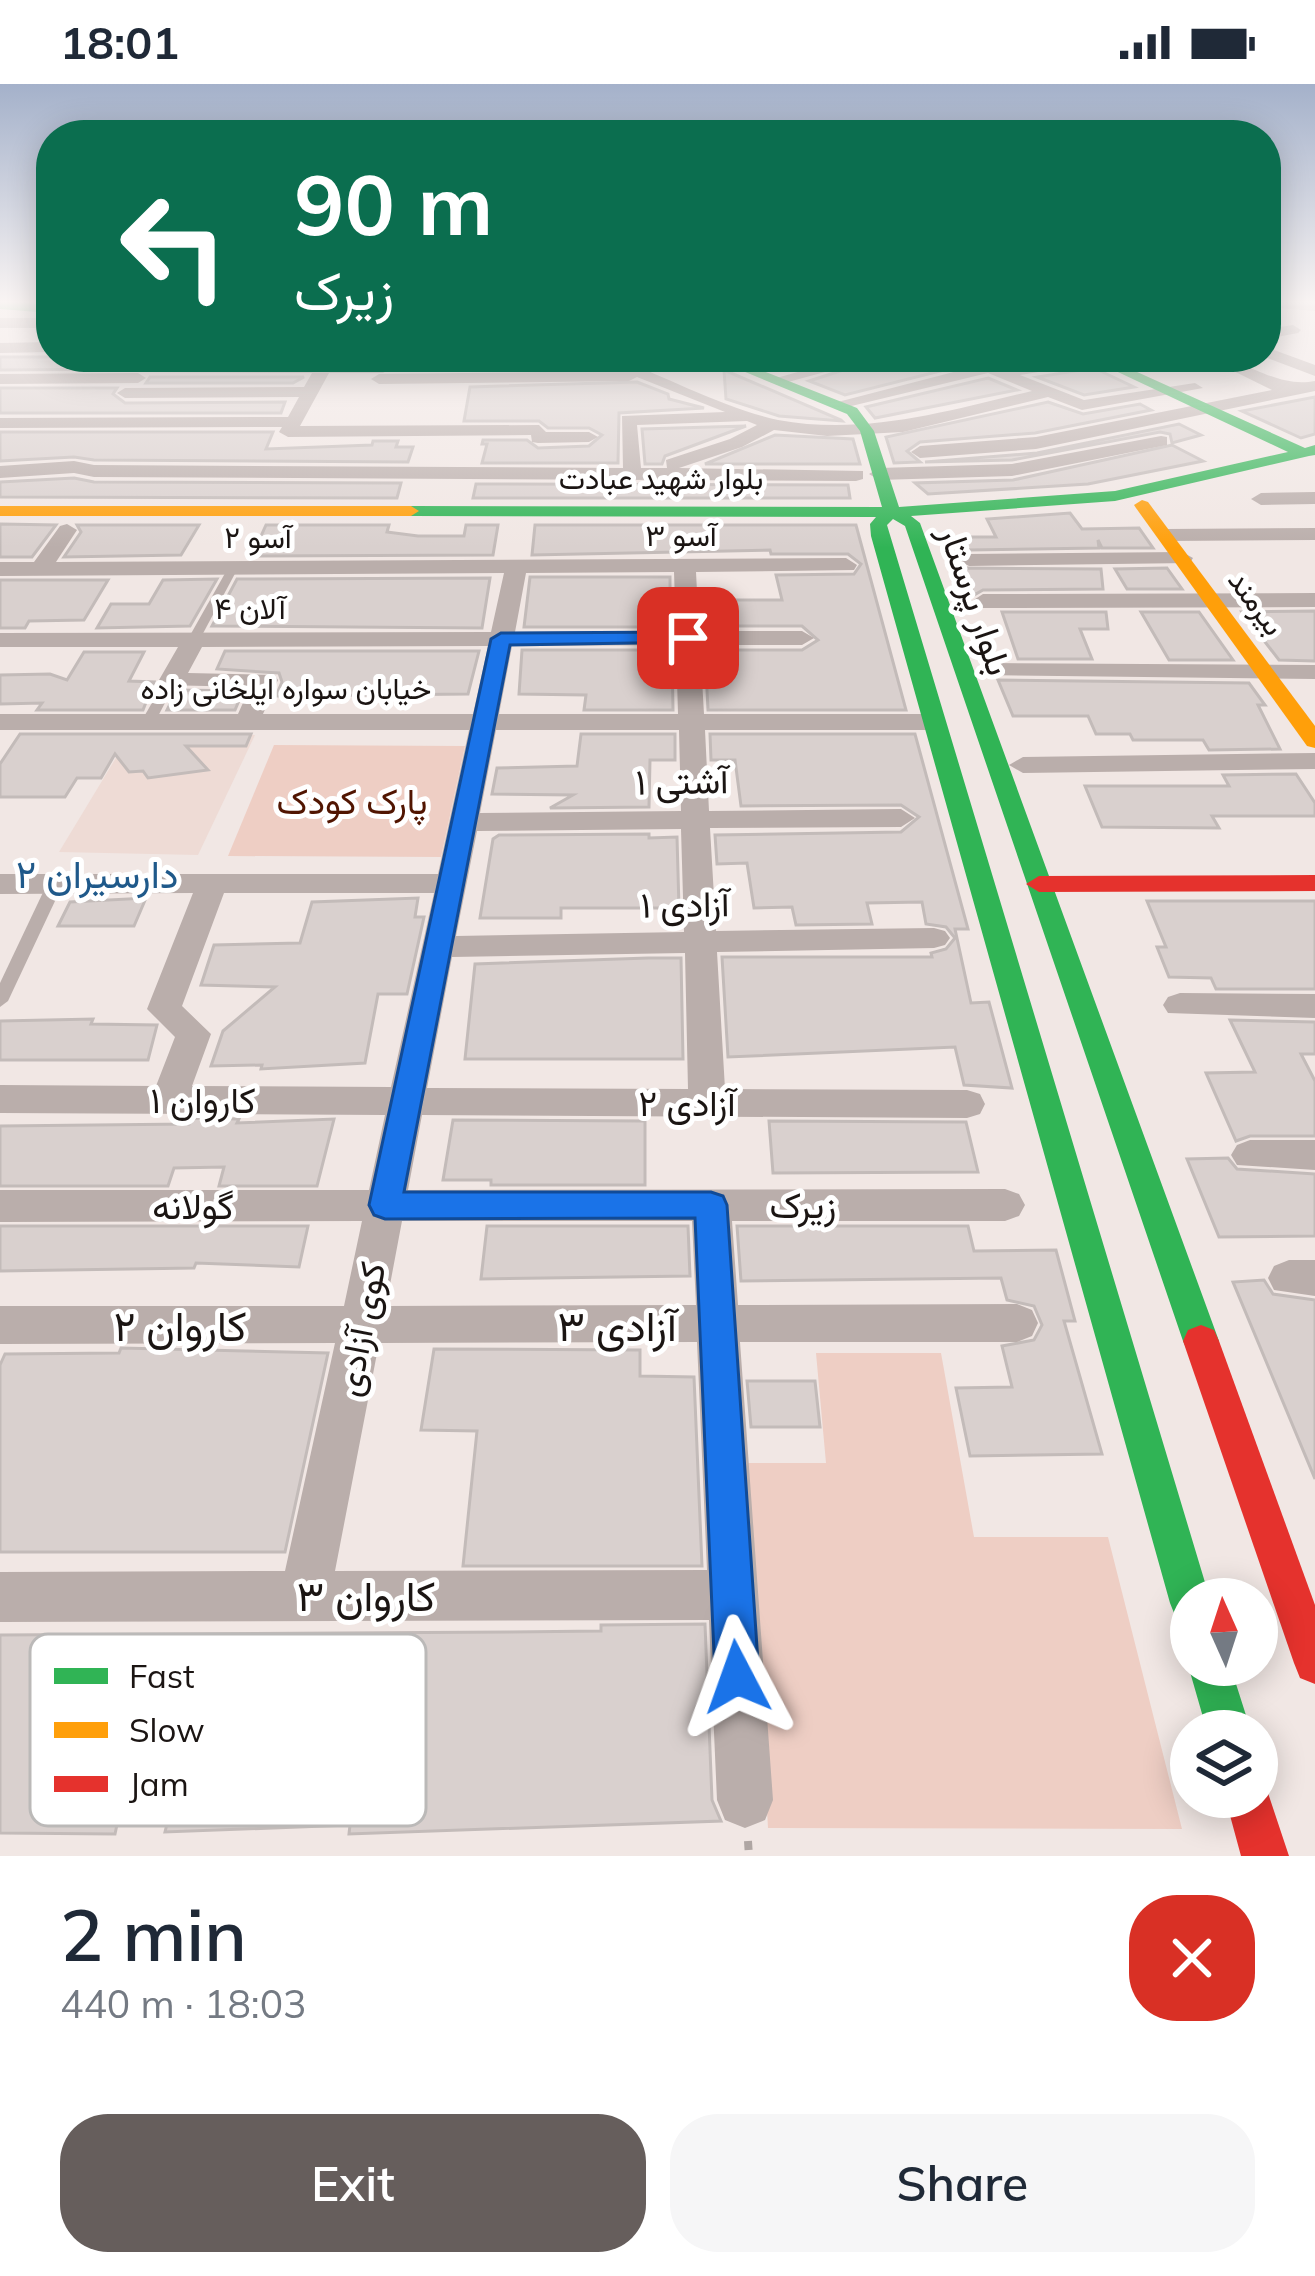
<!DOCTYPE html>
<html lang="en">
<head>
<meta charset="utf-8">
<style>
	body { margin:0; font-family:Mulish,Vazirmatn,sans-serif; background:#f6f6f7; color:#1f2937; height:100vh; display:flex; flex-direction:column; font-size:45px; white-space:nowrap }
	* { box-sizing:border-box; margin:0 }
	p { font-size:39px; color:#747a83 }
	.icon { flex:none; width:66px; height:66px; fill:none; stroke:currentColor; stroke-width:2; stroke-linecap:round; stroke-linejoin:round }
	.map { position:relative; height:1772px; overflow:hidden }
	.drawer { display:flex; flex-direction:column; background:#fff; flex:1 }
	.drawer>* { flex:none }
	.banner { position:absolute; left:36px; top:36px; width:1245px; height:252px; border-radius:48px; box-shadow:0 6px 30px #0003; background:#0b6e4f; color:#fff; overflow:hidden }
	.needle { width:78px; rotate:357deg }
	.fabs { position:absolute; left:1170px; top:1494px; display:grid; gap:24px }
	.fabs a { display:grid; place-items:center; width:108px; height:108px; border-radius:50%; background:#fff; box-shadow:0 6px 30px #0003; font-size:60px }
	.pin { position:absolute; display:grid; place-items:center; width:102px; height:102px; color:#fff; margin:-51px; border-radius:24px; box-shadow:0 6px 18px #0006 }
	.me { position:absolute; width:132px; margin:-66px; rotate:356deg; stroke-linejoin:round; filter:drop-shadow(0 0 9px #0008) }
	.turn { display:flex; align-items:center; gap:42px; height:252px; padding:0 60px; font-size:54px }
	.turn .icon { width:156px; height:156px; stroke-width:2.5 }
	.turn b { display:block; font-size:84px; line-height:102px }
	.round { display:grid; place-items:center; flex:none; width:126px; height:126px; border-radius:48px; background:#f6f6f7 }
	.summary { display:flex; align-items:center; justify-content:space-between; height:204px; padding:0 60px }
	h1 { font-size:72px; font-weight:600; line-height:90px }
	.primary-button { display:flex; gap:24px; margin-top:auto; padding:24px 60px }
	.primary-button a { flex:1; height:138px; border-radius:48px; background:#665e5c; color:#fff; font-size:48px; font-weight:600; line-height:138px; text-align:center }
	.primary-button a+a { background:#f6f6f7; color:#1f2937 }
	.status { display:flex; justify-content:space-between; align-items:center; height:84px; padding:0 60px; background:#fff; direction:ltr }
	.status svg { height:33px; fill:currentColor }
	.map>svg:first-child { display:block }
	.built { fill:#eedbd5 }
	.green { fill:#eecec4 }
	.building { fill:#d9d0ce; stroke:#c3bbb9; stroke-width:3; fill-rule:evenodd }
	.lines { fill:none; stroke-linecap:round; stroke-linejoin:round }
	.path { stroke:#afa6a3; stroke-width:8; stroke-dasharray:9 9; stroke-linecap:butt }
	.lane { fill:#baaeab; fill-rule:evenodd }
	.street { fill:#baaeab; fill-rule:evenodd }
	.fast { fill:#30b455; fill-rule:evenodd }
	.slow { fill:#ff9f0a; fill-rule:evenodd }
	.jam { fill:#e5322d; fill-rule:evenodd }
	.route { fill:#1a73e8; stroke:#114b97; stroke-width:3 }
	.labels { text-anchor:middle; stroke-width:10; stroke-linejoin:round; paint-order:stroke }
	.far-street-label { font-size:30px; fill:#1b1513; stroke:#fff }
	.street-label { font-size:36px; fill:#1b1513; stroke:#fff }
	.park-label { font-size:36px; fill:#511501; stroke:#fff }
	.neighbourhood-label { font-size:39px; fill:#1f598a; stroke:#fff }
	.near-street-label { font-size:42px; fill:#1b1513; stroke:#fff }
	.key { fill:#fff; stroke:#bbb9b8; stroke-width:3 }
	.key-label { font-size:33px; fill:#1b1513 }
</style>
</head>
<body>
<div class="status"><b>18:01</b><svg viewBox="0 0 49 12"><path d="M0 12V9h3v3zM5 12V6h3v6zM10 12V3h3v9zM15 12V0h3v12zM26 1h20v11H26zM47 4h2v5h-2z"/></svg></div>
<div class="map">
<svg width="1315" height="1772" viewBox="0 0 1315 1772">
	<rect width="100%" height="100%" fill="#f1e7e4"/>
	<path class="built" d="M131 649 255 651 198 771 59 768Z"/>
	<g class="green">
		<path d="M274 661 465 662 441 773 228 772Z"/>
		<path d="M816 1269H941L974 1453H1108L1182 1745 768 1744 748 1379H826Z"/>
	</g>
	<g class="building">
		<path d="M0 273H180L146 274 134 285 0 286Z"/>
		<path d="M476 273H545V279H578V283L474 284Z"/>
		<path d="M884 273H949L960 282 845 311 809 297Z"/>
		<path d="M1094 284 1134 303 1084 311 1037 293Z"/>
		<path d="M724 286 841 336 842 337 779 332 726 315Z"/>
		<path d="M150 293H304L293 299H146Z"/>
		<path d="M988 294 1017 306 875 334 866 323Z"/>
		<path d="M637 298 668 310 669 315 704 324 619 329 618 379H482L487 360H482L483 356H527L538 364 589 362 602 351 589 344H548L539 337H464L470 303Z"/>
		<path d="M0 304H117L113 310 125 319 285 318 281 329H0Z"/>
		<path d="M1315 313V350L1301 354 1242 327Z"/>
		<path d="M1048 318 1083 330 1140 320 1151 326 1035 349 920 358 907 367 920 378 894 379 886 353Z"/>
		<path d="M1179 340 1201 351 1172 359 1170 350 1160 348 1012 376 925 378 1037 369Z"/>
		<path d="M746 342 665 372 662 380H645L642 345Z"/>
		<path d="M0 348H273L266 365 372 361 373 357H398L396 363H413L408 378 94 376 74 373 0 377Z"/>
		<path d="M775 351 853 355 860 380H705Z"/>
		<path d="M1172 361 1203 377 1088 400 928 410 915 399 1013 396Z"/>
		<path d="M74 394 94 398 401 399 397 414 0 413V398Z"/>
		<path d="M476 400 848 401 850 414H473Z"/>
		<path d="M1070 429 1082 445 1139 444 1153 464H1102L1098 456 1099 464 969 466 959 471 952 453H996L987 435Z"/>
		<path d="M0 440 56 441 32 473H0Z"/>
		<path d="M77 441H199L181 471 64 473 81 448Z"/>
		<path d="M266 441H389L387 448 418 452H464L466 441H498L493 471 252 472Z"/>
		<path d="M535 441H856L906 626H708L705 566H802L818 556 802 542H725L723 516H782L776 491 854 490 861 480 848 470H771L770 466 532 471Z"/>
		<path d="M964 484 1101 485 1103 505 983 506 974 511Z"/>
		<path d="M1167 484 1182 505H1127L1115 485Z"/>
		<path d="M530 493H670V505H656V543H524Z"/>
		<path d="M490 494 482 544 212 542 237 495Z"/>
		<path d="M217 495 190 542 97 544 111 520H149L163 496Z"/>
		<path d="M0 496H108L84 536 29 537 25 544H0Z"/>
		<path d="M1315 527V577L1279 576 1242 528Z"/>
		<path d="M1002 528H1106L1108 545H1080L1092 575H1018Z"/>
		<path d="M1141 528H1199L1233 576H1169Z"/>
		<path d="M522 566H672L673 626H584L586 611 519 610Z"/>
		<path d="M225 567H479L468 610 276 612 282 598 279 589 217 585Z"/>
		<path d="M84 568H144L129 597 154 598 143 626H37L42 619 0 620V591L50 590 67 596Z"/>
		<path d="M998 596 1249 599 1265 621H1258L1280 665 1209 666 1203 656H1133L1130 650H1096L1088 632H1013Z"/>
		<path d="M177 606 243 607 235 626H167Z"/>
		<path d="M20 650H251L246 662H186L208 686 148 694 143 687 129 688 115 670 101 694H77L65 713H0V680Z"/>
		<path d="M581 650H675V676H650L649 723 550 724 573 711 492 710 497 684 577 682Z"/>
		<path d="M710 650H915L968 845H955L971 919 989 918 1012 1004 964 1001 955 963 728 973 722 873H932L931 869 946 865 955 854 946 843 926 840 922 818 867 819 872 840 796 841 792 823 754 824 747 779 717 780 715 751 901 748 919 733 901 721 741 722 735 676H711Z"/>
		<path d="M1296 690 1315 719V732H1212L1219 744 1102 743 1085 702H1229L1223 691Z"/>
		<path d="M649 750V754L677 753 679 824H561V834H480L493 755 499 751Z"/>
		<path d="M146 814 134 842H58L70 818Z"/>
		<path d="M418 814 415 833H424L407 910H378L365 979 261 985 262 981 211 982 223 947 275 903 201 901 214 861 300 859 312 818Z"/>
		<path d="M1147 817H1315V905H1216L1211 894 1169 893 1157 863H1166Z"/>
		<path d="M648 874H681L683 975H465L475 880Z"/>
		<path d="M93 935 91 940 157 941 148 976H0V937Z"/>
		<path d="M1230 936 1315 938V970H1301L1315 997V1052H1250L1236 1057 1206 989 1255 988Z"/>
		<path d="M191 1034 239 1035 237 1039 334 1035 317 1102H219L224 1083 174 1084 168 1102H0V1042L189 1040Z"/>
		<path d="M453 1036 645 1037V1101H491V1096H443Z"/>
		<path d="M769 1037 966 1038 978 1088 773 1089Z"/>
		<path d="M1228 1074 1237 1085 1315 1090V1152L1219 1153 1187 1075Z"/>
		<path d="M0 1142H308L299 1183 196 1179 194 1184 0 1187Z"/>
		<path d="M487 1142H688L690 1192 481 1195Z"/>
		<path d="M737 1142H968L974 1167 1056 1166 1075 1237H1064L1102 1370 970 1372 956 1304 1012 1303 1002 1262 1034 1256 1042 1241 1034 1222 1007 1216 1001 1194 741 1197Z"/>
		<path d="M1264 1196 1273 1210 1315 1216V1395L1233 1198Z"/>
		<path d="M121 1264 328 1269 285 1468H0V1281L5 1270 119 1269Z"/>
		<path d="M434 1265 640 1266V1292L694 1293 702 1482H463L477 1347 421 1346Z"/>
		<path d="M747 1297H815L820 1343H751Z"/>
		<path d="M705 1540 712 1716 721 1737 349 1750 350 1741 165 1748 169 1732 118 1736 115 1750 0 1749V1551L510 1548 601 1547V1541ZM293 1648H361L355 1701 284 1703ZM139 1649H185L177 1691 128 1696Z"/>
	</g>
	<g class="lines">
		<path class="path" d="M748 1757 749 1772"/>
		<g class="lane">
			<path d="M233 481 238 484 200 555 190 558 188 555 228 484Z"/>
			<path d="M171 592 177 596 155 638 148 642 143 641 141 638 165 596Z"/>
			<path d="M55 795 63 800 8 917 0 923V899L47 800Z"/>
		</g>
		<g class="street">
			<path d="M1266 216 1315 219V227L1266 223Z"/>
			<rect x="0" y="234" width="51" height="10"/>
			<path d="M1293 241 1301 246 1298 249 1266 255V245Z"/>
			<path d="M51 258V268L0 269V259Z"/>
			<path d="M1266 263 1315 281V292L1265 273Z"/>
			<path d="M321 273H337L334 279H383L391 284 383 289H329L300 342 539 341 546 348H589L598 353 589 358 538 359 532 358 531 351 288 353 279 348 282 343 0 344V334L288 333 299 313 125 314 117 309 125 304 304 303 312 289 146 288 138 283 146 278 318 279Z"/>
			<path d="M593 273H615C665 293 727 325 778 336 865 352 948 327 1032 307L988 289 839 325 830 320 973 283 953 273H975L1002 284 1101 273 1094 279 1020 291 1084 316 1195 299 1203 304 1082 326 1048 313 903 348 827 352 774 346 742 363 679 384 863 387V395L856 397 94 393 74 389 0 394V382L74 377 94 381 623 384 622 332 725 328 637 293 629 297 379 300 371 295 379 290 622 287ZM747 337 757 341 730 355 666 376 667 384H641L637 341Z"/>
			<path d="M852 273H880L777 301 769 296Z"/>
			<path d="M1147 273H1196L1111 287 1103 282Z"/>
			<path d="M1205 273C1246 273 1274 305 1315 297V307L1036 365 920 374 911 368 920 362 1036 353 1272 306Z"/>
			<path d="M0 290 138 289 146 294 138 299 0 300Z"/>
			<path d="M1161 352 1167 353V361L1012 392 879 396 869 390 879 384 1012 380Z"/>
			<path d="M1315 408V420L1261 421 1251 415 1261 409Z"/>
			<path d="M67 440 77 446 56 478 846 474 857 481 854 486 696 488 699 547H802L814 554 802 561H700L704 630H932L945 638 932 646H705L709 727 901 725 915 734 901 743 710 744 716 847 934 844 945 847 950 854 945 861 934 864 717 868 725 1005 967 1006 980 1010 985 1020 980 1030 967 1034 422 1031 408 1106 1005 1105 1019 1110 1025 1121 1019 1132 1005 1137H732L738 1221 1017 1220 1032 1226 1038 1239 1032 1252 1017 1258H740L773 1716 765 1736 745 1744 725 1736 717 1716 709 1536 0 1538V1488L285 1487 335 1259 0 1260V1222H344L362 1137 0 1138V1106H369L385 1031 0 1029V1001L156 1002 175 953 147 925 193 809 0 810V790H438L469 646H0V630H238L250 603 162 601 159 596 178 563H0V549L491 548 504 489 0 492V478H34L60 442ZM674 488 676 547 515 548 526 489ZM676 561 678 630H499L512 562ZM488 562 473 630H263L278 596 275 591 188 589 202 563ZM496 646H679L681 727 480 729ZM681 745 684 848 456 852 477 747ZM224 809H434L391 1003 192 1002 211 950 182 922ZM685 869 688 1005 427 1004 452 873ZM402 1137H692L696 1221 386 1222ZM697 1258 707 1486 335 1487 379 1259Z"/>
			<path d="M1315 444V456L1166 457 1156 451 1166 445Z"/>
			<path d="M1182 468 1193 474 1190 479 969 482 958 476 969 470Z"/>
			<path d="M1315 509V523L983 524 972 517 983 510Z"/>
			<path d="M991 579 1315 581V595L982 591 979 586 982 581Z"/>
			<path d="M1315 669V685L1023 689 1009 681 1023 673Z"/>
			<path d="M1180 909 1315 910V934L1168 929 1163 921 1168 913Z"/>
			<path d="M1250 1056H1315V1086L1237 1081 1231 1071 1237 1061Z"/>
			<path d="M1289 1176H1315V1212L1274 1206 1268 1194 1274 1182Z"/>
		</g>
		<g class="fast">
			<path d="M0 217 51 221V229L0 225Z"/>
			<path d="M709 273H728L857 324 874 347 899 423 1115 407 1288 368 1086 273H1104L1305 364 1315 361V371L1309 372 1115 417 911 432 920 439 1219 1257 1214 1268 1201 1273 1188 1268 1183 1257 905 442 893 435 887 441 1210 1515H1191V1540L1176 1534 1170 1519 871 452 870 440 876 433 411 432 403 427 411 422 882 423 860 347 847 330Z"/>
			<path d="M1191 1573V1581H1230L1251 1647H1207L1188 1581Z"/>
		</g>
		<g class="slow">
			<path d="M1142 416 1148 418 1315 642V664L1307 662 1136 424 1134 421Z"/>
			<path d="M0 422H411L419 427 411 432H0Z"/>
		</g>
		<g class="jam">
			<path d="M1315 791V807L1039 808 1026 800 1039 792Z"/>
			<path d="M1201 1241 1214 1246 1219 1257 1315 1521V1600L1300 1594 1294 1579 1183 1257 1188 1246Z"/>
			<path d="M1257 1694 1264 1697 1289 1772H1241L1225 1713H1257Z"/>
		</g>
	</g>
	<linearGradient id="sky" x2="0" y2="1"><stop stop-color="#a4b1ca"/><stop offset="0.47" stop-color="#f9f4f3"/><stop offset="1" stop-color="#f9f4f3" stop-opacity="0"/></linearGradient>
	<rect width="1315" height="464" fill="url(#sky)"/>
	<path class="route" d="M688 548 695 550V558L510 561 404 1108H711L723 1112 727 1121 759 1593 752 1608 737 1614 721 1608 715 1593 695 1134 385 1135 374 1131 369 1121 491 555 501 549Z"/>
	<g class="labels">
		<g class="far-street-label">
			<text x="661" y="405">بلوار شهید عبادت</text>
			<text x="681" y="462">آسو ۳</text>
			<text x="258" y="464">آسو ۲</text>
			<text transform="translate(1256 519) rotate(54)" y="10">بیرمند</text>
			<text x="250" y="535">آلان ۴</text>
			<text x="286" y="615">خیابان سواره ایلخانی زاده</text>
		</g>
		<g class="street-label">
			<text transform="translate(976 516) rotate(71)" y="13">بلوار پرستار</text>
			<text transform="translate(682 697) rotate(-1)" y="13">آشتی ۱</text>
			<text transform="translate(685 820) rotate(-1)" y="13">آزادی ۱</text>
			<text x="203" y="1029">کاروان ۱</text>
			<text x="687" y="1032">آزادی ۲</text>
			<text x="803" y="1134">زیرک</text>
			<text x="193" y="1135">گولانه</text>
			<text transform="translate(360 1245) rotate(-79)" y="13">کوی آزادی</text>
		</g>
		<g class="park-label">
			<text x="352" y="730">پارک کودک</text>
		</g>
		<g class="neighbourhood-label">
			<text x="97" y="804">دارسیران ۲</text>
		</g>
		<g class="near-street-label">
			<text x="180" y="1257">کاروان ۲</text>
			<text x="617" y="1257">آزادی ۳</text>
			<text x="366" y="1527">کاروان ۳</text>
		</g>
	</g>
	<rect x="30" y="1550" width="396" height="192" rx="18" class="key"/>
	<rect x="54" y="1584" width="54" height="16" fill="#30b455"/>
	<rect x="54" y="1638" width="54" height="16" fill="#ff9f0a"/>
	<rect x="54" y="1692" width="54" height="16" fill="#e5322d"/>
	<g class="key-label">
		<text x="129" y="1604">Fast</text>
		<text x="129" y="1658">Slow</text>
		<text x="129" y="1712">Jam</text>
	</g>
</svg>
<div class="fabs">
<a><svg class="needle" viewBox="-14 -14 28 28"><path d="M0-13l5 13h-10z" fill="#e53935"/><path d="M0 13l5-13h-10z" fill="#747a83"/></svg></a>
<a><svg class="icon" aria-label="layers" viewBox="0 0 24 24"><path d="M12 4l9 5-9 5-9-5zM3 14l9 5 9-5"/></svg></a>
</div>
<div class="pin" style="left:688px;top:554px;background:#d93025"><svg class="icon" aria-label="arrive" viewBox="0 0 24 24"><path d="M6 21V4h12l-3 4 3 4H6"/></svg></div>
<svg class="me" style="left:737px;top:1593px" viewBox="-20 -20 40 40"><path d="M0-17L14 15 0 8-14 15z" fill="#1a73e8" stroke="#fff" stroke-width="4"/></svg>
<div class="banner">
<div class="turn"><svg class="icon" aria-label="left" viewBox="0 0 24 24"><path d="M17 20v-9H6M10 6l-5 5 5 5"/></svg><div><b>90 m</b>زیرک</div></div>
</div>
</div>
<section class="drawer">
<div class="summary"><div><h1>2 min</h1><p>440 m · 18:03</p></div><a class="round" style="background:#d93025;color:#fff"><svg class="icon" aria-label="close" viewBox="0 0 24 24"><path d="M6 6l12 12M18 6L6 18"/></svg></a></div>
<div class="primary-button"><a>Exit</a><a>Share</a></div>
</section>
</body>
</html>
